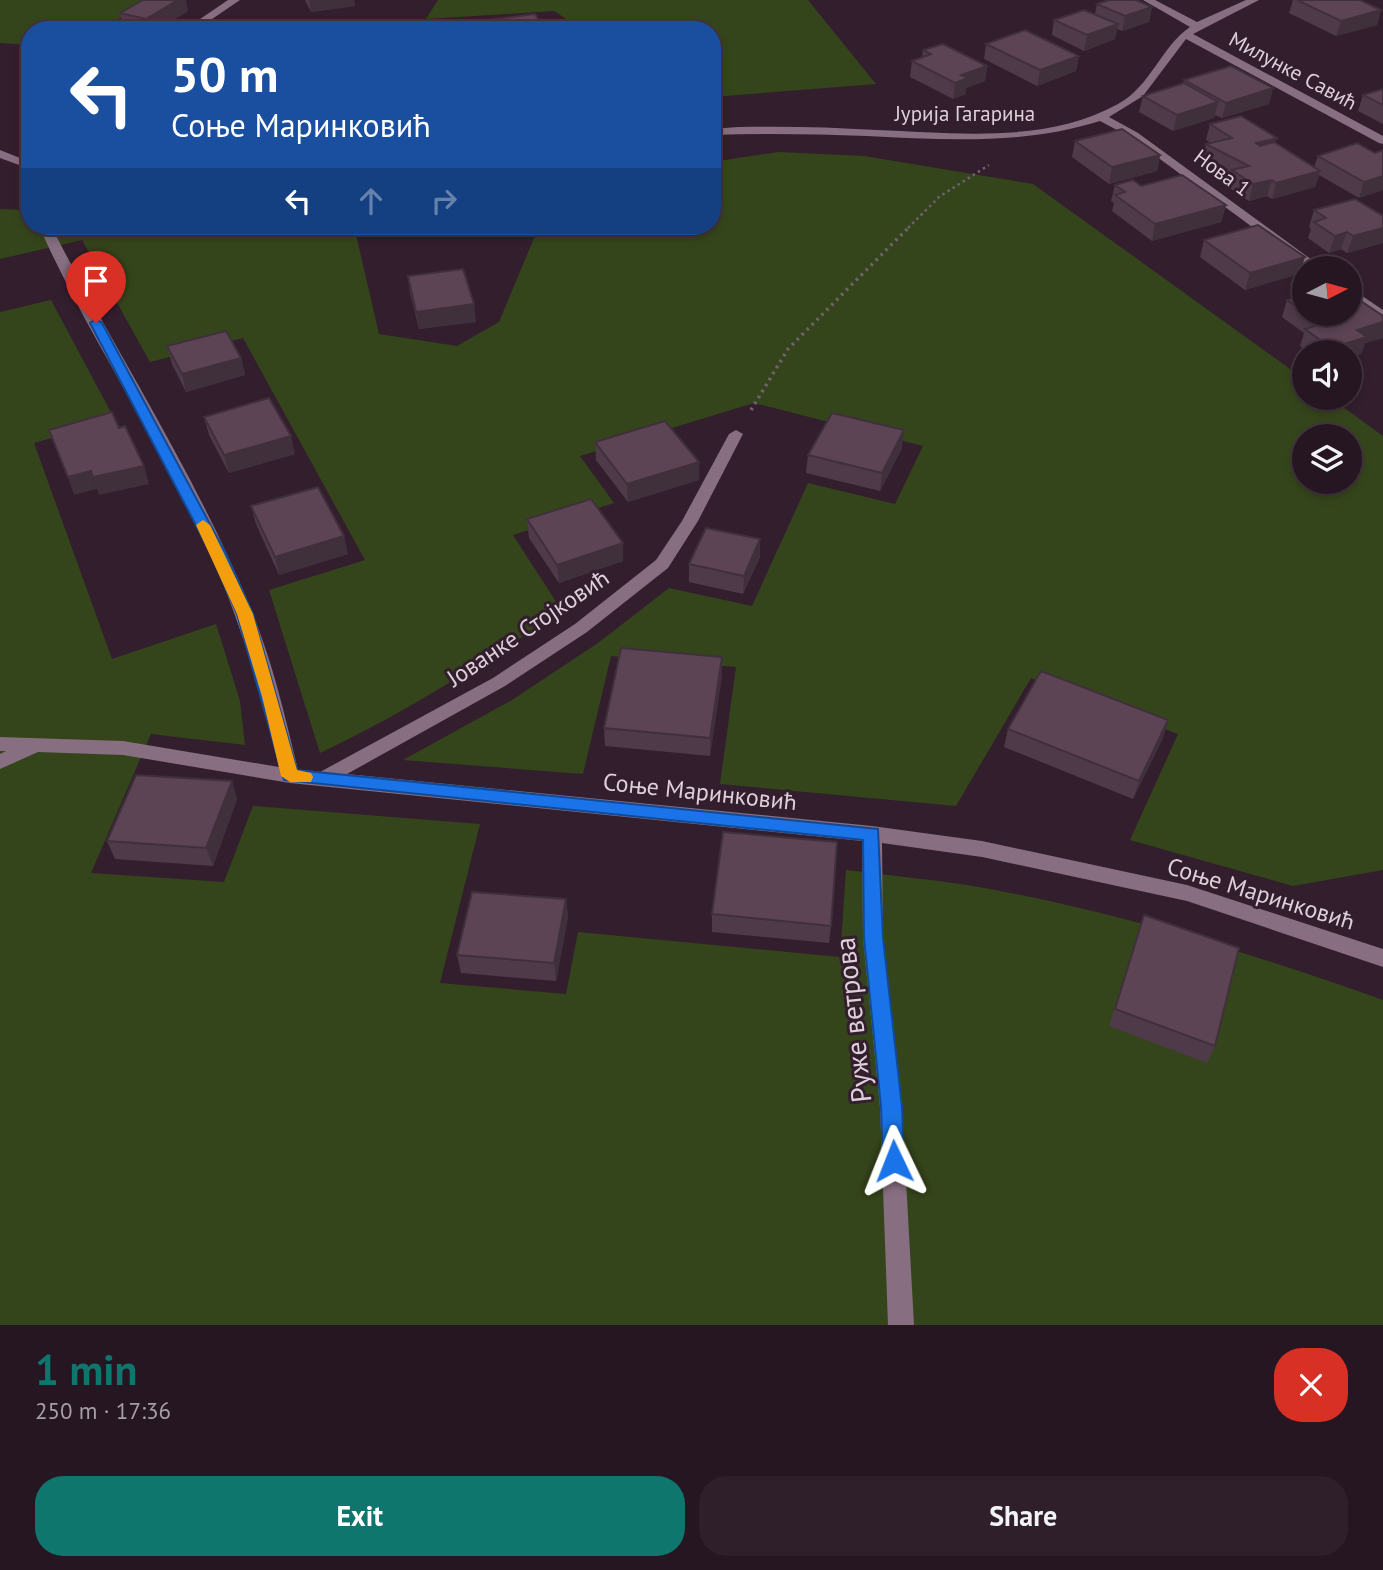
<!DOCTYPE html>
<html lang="en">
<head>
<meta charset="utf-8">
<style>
	body { margin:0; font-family:"PT Sans",sans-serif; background:#2e1f2a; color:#f1f3f6; height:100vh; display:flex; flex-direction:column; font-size:26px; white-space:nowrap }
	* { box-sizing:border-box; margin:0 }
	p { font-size:23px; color:#a49fa5 }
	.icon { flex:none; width:38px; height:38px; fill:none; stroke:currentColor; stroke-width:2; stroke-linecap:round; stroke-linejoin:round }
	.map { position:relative; height:1325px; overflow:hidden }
	.drawer { display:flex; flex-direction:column; background:#261622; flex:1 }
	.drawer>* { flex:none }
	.guide { position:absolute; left:21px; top:21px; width:700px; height:214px; border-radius:28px; box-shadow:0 4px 10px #0003,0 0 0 2px #423540; background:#1a4fa0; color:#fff; overflow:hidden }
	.needle { width:46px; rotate:84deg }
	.tools { position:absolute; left:1292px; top:256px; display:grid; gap:14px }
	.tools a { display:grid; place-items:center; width:70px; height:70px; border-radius:50%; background:#261622; box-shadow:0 4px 10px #0003,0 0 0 2px #423540; font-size:35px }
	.pin { position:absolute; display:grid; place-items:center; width:60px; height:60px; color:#fff; margin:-72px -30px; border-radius:50% 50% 50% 0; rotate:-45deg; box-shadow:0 0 7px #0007 }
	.pin .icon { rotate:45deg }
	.me { position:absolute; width:77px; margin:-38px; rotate:358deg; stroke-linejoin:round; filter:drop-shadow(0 0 5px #0008) }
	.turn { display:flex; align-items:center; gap:24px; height:147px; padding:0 35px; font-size:32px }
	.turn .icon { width:91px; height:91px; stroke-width:2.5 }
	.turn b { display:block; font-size:49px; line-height:60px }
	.lanes { display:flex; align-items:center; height:66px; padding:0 35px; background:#0003; justify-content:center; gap:35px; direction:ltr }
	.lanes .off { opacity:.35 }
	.round { display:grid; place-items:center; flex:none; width:74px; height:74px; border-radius:28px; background:#2e1f2a }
	.summary { display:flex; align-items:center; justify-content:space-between; height:119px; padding:0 35px }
	h1 { font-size:42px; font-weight:700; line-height:52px; color:#0f766e }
	.action { display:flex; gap:14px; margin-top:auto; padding:14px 35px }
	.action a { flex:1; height:80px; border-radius:28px; background:#0f766e; color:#fff; font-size:28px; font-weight:700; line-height:80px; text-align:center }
	.action a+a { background:#2e1f2a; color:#f1f3f6 }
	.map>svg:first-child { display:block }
	.green { fill:#35451b; fill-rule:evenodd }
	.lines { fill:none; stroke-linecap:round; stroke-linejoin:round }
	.path-far1 { stroke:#73616e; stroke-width:2.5; stroke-dasharray:2.5 3.5; stroke-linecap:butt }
	.path { stroke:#73616e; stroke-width:3.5; stroke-dasharray:2.5 4.5; stroke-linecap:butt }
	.minor { fill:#876e80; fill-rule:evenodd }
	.wall { fill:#4f3a49 }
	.shaded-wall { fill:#40303c }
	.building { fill:#5c4455; stroke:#40303c; stroke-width:2 }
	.route { fill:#1a73e8; stroke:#114b97; stroke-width:2 }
	.slow { fill:#f59e0b }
	.labels { text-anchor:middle; stroke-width:6; stroke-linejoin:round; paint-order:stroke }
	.far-street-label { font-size:21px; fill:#ded0da; stroke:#331e2d }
	.street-label { font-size:24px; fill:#ded0da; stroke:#331e2d }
	.near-street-label { font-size:28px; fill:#ded0da; stroke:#331e2d }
</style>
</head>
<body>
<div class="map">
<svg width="1383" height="1325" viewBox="0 0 1383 1325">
	<rect width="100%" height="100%" fill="#331e2d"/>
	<g class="green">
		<path d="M0 0H147L102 30H30V45L0 43Z"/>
		<path d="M438 0H808L876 84 712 97V30H583L554 11 426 19Z"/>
		<path d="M778 152 864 156 1033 184 1304 379V397H1329L1383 436V870L1293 886 1130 840 1178 734 1031 678 956 806 720 784 736 667 611 656 583 774 403 760 512 700 598 643 669 588 752 606 808 483 895 504 923 446 754 403 580 456 614 503 513 535 562 611C484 662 405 713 320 753L269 590 365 560 243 338 150 362 82 240 0 259V209L30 210V226H354L379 334 457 346 499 322 534 238 556 226H712V162ZM1304 436H1349V481H1304Z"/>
		<path d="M51 300 115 420 34 443 112 659 216 624 240 701 245 745 151 734 91 873 224 882 253 806 480 824 440 983 566 994 578 932 840 957 846 870C886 875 927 879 967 885 1109 909 1248 952 1383 1000V1325H0V312Z"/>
	</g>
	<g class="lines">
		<path class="path-far1" d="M908 228 939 197 989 165"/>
		<path class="path" d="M751 410 788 349 910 226"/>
		<g class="minor">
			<path d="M228 0H240L196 30H184Z"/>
			<path d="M1143 0H1155L1197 22 1246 0H1259L1193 34 1383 136V144L1379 143 1186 39 1143 96 1109 117 1138 133 1323 268H1308L1130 137 1100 121C1024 145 946 140 867 136 815 134 764 133 712 135V129L738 127C784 126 830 127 877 130 956 133 1046 144 1118 104 1150 87 1161 47 1190 27Z"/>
			<path d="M0 150 30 162V169L0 158Z"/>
			<path d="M39 226H51C117 355 198 477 252 612 273 663 285 716 298 770L320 772 493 678 575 624 656 560 682 521 729 434 736 430 743 434 698 521 668 568 587 632 505 686 347 774 872 826 982 841 1187 885 1383 949V967L1187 901 982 857 882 843 883 938 902 1107 914 1325H888L880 1107 863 938 862 841 290 783 123 755 38 752 0 769V754L6 751H0V737L123 741 279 767C258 678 232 594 191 512 143 415 82 324 39 226Z"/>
			<path d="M1349 287 1383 310V320L1349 297Z"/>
		</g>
	</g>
	<g class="wall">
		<path d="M305 0H354L355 6 311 12Z"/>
		<path d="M1293 0H1360L1381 10 1377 25 1336 36 1289 13Z"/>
		<path d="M1097 4 1152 7 1149 22 1122 31 1117 29 1115 39 1084 51 1052 35 1054 20 1095 14Z"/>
		<path d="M188 11 157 30H131L123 28 120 13Z"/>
		<path d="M488 20 545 30H489Z"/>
		<path d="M986 44 1079 56 1076 71 1037 86 984 59Z"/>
		<path d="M923 50 987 66 985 81 966 88V94L953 99 910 77 912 61 922 57Z"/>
		<path d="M1184 80 1273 88 1269 104 1222 118 1215 115 1214 118 1173 131 1139 112 1143 96 1183 84Z"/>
		<path d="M1383 89V124L1358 111 1363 95Z"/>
		<path d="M1210 124 1275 143 1314 167 1318 156 1375 153 1383 150V190L1359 198 1319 175 1315 187 1272 199 1267 196 1249 201 1228 187 1231 175 1202 160 1206 144 1211 143 1206 140Z"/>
		<path d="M1075 141 1160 155 1157 171 1109 184 1072 157Z"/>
		<path d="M1115 185 1141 186 1226 205 1221 222 1152 241 1112 211 1114 203 1111 201Z"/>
		<path d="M1314 210 1383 216V243L1347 253 1341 249 1329 253 1308 238 1311 229 1309 227Z"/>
		<path d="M1204 240 1305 257 1299 274 1245 290 1200 257Z"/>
		<path d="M408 276 476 322 419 329 410 293Z"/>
		<path d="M1304 295V313H1349L1383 338 1365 343 1361 354 1349 352H1307L1300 346 1304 333 1282 317 1287 300Z"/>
		<path d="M167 346 241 358 245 375 186 392 172 364Z"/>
		<path d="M204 417 295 454 229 473 209 435Z"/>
		<path d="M595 442 699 480 628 502 596 460Z"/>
		<path d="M902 448 880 491 806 473 808 455Z"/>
		<path d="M251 506 348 554 279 575 256 524Z"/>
		<path d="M527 519 623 543V561L559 583 529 538Z"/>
		<path d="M760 557 743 594 689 582V564Z"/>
		<path d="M722 657V675L710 756 605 746 604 728Z"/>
		<path d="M1168 720 1163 738 1133 799 1004 747 1008 729Z"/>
		<path d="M237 799 213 866 115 859 107 841Z"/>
		<path d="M566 899 568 917 556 981 461 973 457 955Z"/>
		<path d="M712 914 831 926 829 943 712 932Z"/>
		<path d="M1144 915 1215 1046 1207 1063 1109 1026Z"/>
	</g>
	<g class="shaded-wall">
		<path d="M178 0H186L188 11 157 30H149L146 19Z"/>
		<path d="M309 0H354L355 6 311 12Z"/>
		<path d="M1152 7 1149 22 1122 31 1125 16Z"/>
		<path d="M1381 10 1377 25 1336 36 1341 21Z"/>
		<path d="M1118 24 1115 39 1084 51 1087 35Z"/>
		<path d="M1079 56 1076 71 1037 86 1040 70Z"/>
		<path d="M987 66 985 81 966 88V94L953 99 955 83 961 75Z"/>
		<path d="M1273 88 1269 104 1222 118 1226 103Z"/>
		<path d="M1218 102 1214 118 1173 131 1177 115Z"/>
		<path d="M1277 138 1272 154 1256 143Z"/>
		<path d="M1160 155 1157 171 1109 184 1112 167Z"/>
		<path d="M1320 171 1315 187 1272 199 1276 183Z"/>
		<path d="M1383 176V190L1359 198 1364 182Z"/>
		<path d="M1272 180 1267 196 1249 201 1253 184Z"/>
		<path d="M1226 205 1221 222 1152 241 1155 224Z"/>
		<path d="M1383 228V243L1347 253 1353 236Z"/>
		<path d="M1347 232 1341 249 1329 253 1335 236Z"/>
		<path d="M1305 257 1299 274 1245 290 1250 273Z"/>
		<path d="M474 304 476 322 419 329 416 312Z"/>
		<path d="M1383 322V338L1365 343 1361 354 1349 358V352H1330L1331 348 1357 330Z"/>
		<path d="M241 358 245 375 186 392 182 374Z"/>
		<path d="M904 430 902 448 880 491 882 473Z"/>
		<path d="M291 436 295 454 229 473 224 455Z"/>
		<path d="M699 462V480L628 502 627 484Z"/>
		<path d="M144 466 149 484 99 495 93 477Z"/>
		<path d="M91 471 97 489 74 495 68 477Z"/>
		<path d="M344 536 348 554 279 575 275 557Z"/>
		<path d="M760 539V557L743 594 744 576Z"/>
		<path d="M623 543V561L559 583 557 565Z"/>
		<path d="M722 657V675L710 756V738Z"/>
		<path d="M1168 720 1163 738 1133 799 1139 781Z"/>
		<path d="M232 781 237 799 213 866 206 848Z"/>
		<path d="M566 899 568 917 556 981 554 963Z"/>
	</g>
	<g class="building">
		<path d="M143 0H178L146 19 120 13Z"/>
		<path d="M1109 0H1136L1152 7 1125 16 1097 4Z"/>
		<path d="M1297 0H1360L1381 10 1341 21Z"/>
		<path d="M1084 10 1118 24 1087 35 1054 20Z"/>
		<path d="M535 14 545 30H494L488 20Z"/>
		<path d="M1025 30 1079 56 1040 70 986 44Z"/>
		<path d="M943 44 987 66 961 75 968 78 955 83 912 61 931 54 923 50Z"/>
		<path d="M1231 66 1273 88 1226 103 1184 80Z"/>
		<path d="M1184 83 1218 102 1177 115 1143 96Z"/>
		<path d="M1383 89V105L1363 95Z"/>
		<path d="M1241 116 1277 138 1256 143 1260 146 1274 142 1320 171 1276 183 1272 180 1253 184 1232 170 1249 166 1206 144 1232 138 1210 124Z"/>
		<path d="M1122 129 1160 155 1112 167 1075 141Z"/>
		<path d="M1357 143 1375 153 1383 150V176L1364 182 1318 156Z"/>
		<path d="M1182 175 1226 205 1155 224 1115 195 1125 192 1115 185 1133 180 1141 186Z"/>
		<path d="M1355 199 1383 216V228L1353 236 1347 232 1335 236 1314 222 1326 218 1314 210Z"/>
		<path d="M1258 225 1305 257 1250 273 1204 240Z"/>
		<path d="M463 269 474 304 416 312 408 276Z"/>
		<path d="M1349 293 1383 316V322L1357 330 1367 337 1331 348 1305 329 1321 324 1306 313H1349Z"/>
		<path d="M1304 295V312L1287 300Z"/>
		<path d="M226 331 241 358 182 374 167 346Z"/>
		<path d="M269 398 291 436 224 455 204 417Z"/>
		<path d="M112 412 119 428 125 426 144 466 93 477 91 471 68 477 49 430Z"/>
		<path d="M832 413 904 430 882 473 808 455Z"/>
		<path d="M665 421 699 462 627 484 595 442Z"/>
		<path d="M318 487 344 536 275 557 251 506Z"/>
		<path d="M591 499 623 543 557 565 527 519Z"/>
		<path d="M706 528 760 539 744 576 689 564Z"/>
		<path d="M621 648 722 657 710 738 604 728Z"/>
		<path d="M1041 671 1168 720 1139 781 1008 729Z"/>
		<path d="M136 775 232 781 206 848 107 841Z"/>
		<path d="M723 832 837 842 831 926 712 914Z"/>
		<path d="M472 892 566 899 554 963 457 955Z"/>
		<path d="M1144 915 1239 948 1215 1046 1115 1009Z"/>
	</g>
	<path class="route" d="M96 319 102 323 225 552 253 614 297 770 878 829 883 938 902 1107 904 1161 901 1168 894 1171 886 1168 883 1161 881 1107 864 938 863 840 284 780 237 614 210 552 90 323Z"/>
	<path class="slow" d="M203 520 210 525 253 614 297 770 311 773 313 777 311 782H290L281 776 262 696 237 614 196 525Z"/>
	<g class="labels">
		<g class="far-street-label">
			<text transform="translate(1293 71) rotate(28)" y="7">Милунке Савић</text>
			<text x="965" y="121">Јурија Гагарина</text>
			<text transform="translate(1222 173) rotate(36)" y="7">Нова 1</text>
		</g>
		<g class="street-label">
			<text transform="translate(528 628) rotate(-34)" y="8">Јованке Стојковић</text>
			<text transform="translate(700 792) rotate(6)" y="8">Соње Маринковић</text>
			<text transform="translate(1261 894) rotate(17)" y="8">Соње Маринковић</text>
		</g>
		<g class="near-street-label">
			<text transform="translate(853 1020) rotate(-96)" y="10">Руже ветрова</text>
		</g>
	</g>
</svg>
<div class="tools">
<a><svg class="needle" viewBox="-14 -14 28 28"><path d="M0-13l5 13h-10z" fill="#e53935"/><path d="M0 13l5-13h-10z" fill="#a49fa5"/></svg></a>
<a><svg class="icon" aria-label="sound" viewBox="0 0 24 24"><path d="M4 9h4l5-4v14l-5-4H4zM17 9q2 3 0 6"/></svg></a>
<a><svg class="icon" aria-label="layers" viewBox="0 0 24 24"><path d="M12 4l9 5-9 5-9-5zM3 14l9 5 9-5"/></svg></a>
</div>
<div class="pin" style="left:96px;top:323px;background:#d93025"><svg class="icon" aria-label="arrive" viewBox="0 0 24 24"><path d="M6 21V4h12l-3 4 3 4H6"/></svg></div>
<svg class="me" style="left:894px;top:1161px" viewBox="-20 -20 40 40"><path d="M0-17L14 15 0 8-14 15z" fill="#1a73e8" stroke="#fff" stroke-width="4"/></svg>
<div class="guide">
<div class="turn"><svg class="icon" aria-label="left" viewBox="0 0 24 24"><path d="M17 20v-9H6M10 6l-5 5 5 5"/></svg><div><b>50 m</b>Соње Маринковић</div></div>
<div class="lanes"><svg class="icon" aria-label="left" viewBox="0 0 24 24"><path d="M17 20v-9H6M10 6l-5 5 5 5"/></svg><svg class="icon off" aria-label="ahead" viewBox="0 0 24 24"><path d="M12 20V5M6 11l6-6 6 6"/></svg><svg class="icon off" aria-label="right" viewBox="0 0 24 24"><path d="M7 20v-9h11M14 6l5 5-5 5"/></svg></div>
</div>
</div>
<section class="drawer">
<div class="summary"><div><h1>1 min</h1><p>250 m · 17:36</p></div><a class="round" style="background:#d93025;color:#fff"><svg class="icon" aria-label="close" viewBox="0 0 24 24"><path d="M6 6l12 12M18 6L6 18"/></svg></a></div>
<div class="action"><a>Exit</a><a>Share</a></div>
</section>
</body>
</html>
